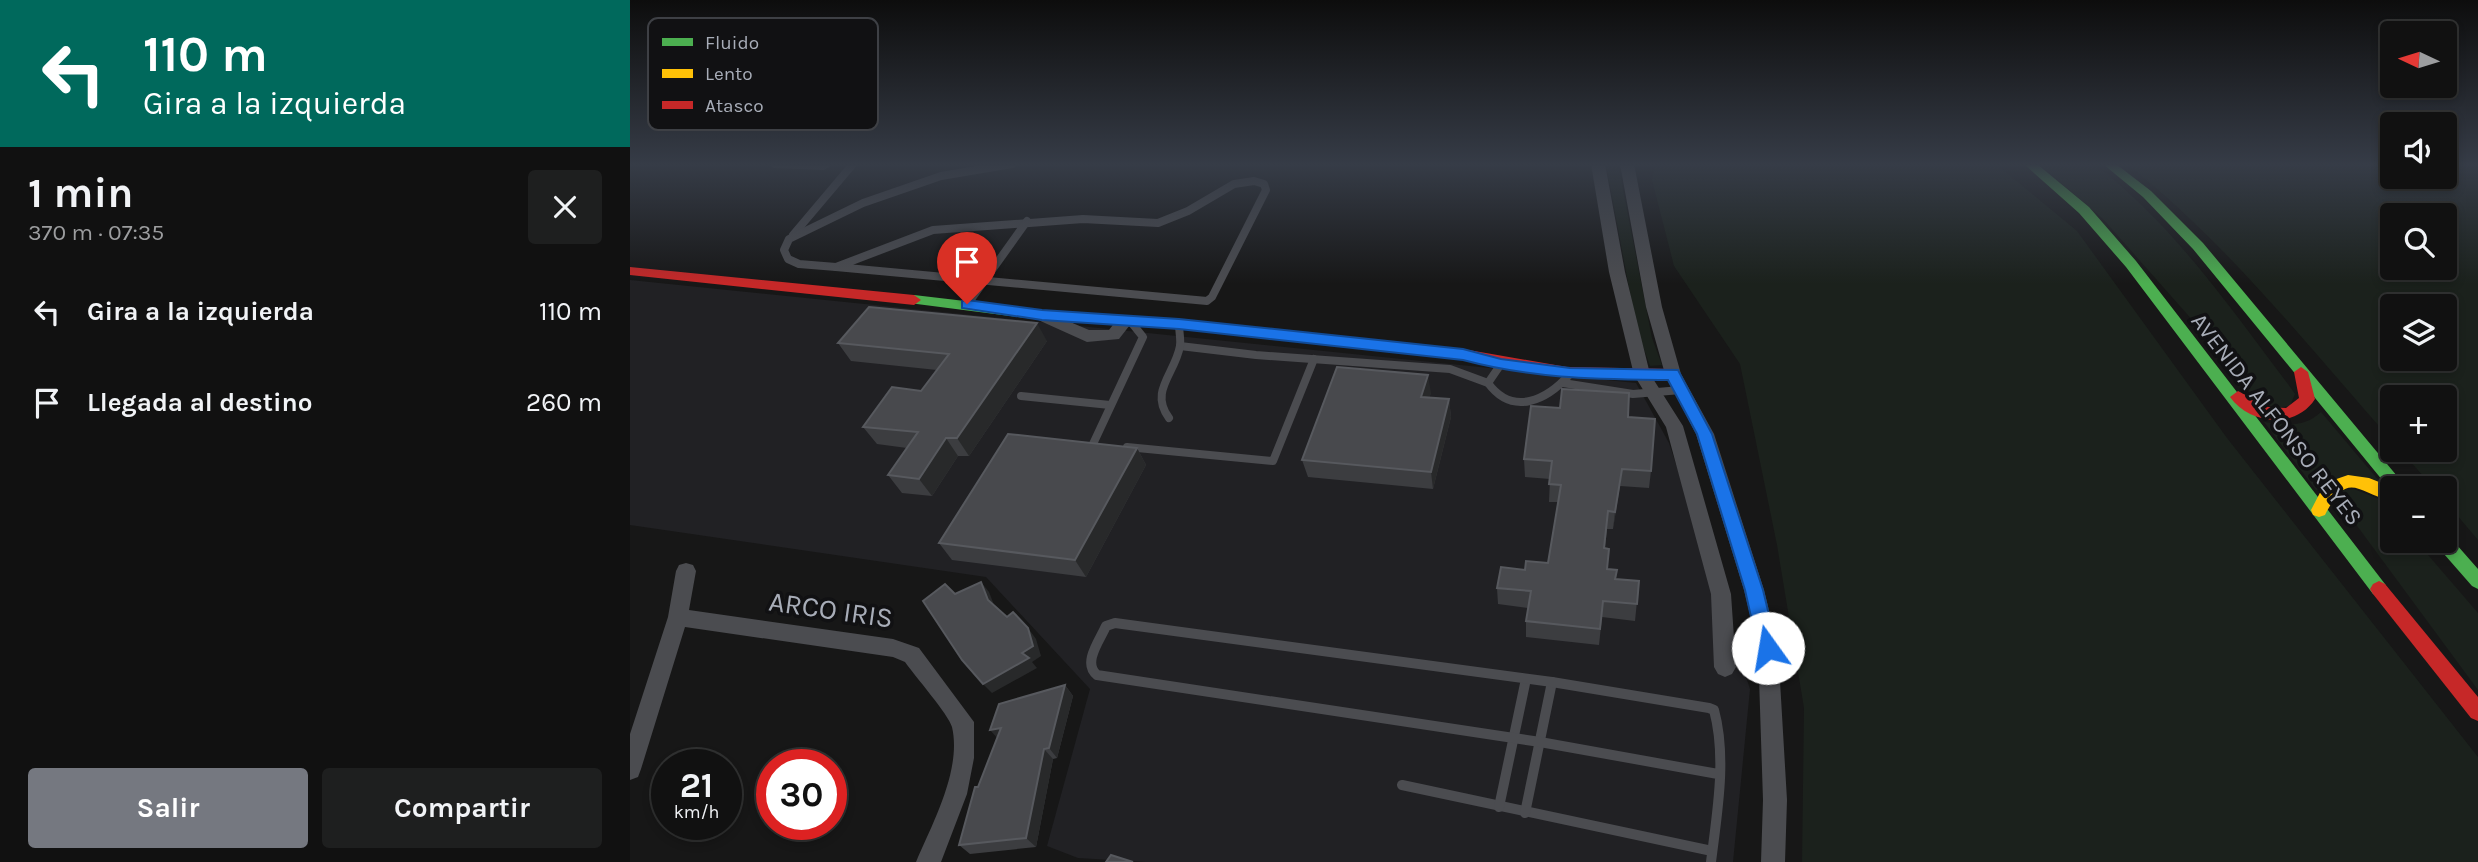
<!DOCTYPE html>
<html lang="es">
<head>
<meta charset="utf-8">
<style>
	body { margin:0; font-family:Karla,sans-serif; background:#1e1f1f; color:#f1f3f6; height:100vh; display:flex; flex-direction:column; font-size:26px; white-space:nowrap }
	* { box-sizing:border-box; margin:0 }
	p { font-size:23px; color:#9c9d9f }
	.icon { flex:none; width:38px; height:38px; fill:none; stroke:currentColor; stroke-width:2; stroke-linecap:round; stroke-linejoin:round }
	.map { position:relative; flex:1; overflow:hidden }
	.panel { display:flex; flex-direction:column; background:#111; width:630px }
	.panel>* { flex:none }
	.hud { background:#00695c; color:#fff; overflow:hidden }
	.needle { width:46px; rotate:274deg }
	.fabs { position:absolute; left:1750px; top:21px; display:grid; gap:14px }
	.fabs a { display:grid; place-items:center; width:77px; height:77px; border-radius:7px; background:#111; box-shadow:0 4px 10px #0003,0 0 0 2px #303131; font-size:35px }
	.speed { position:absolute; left:21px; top:749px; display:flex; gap:14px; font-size:35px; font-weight:700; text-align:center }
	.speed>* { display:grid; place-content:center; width:91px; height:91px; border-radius:50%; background:#111; box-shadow:0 4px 10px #0003,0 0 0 2px #303131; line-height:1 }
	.speed small { font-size:18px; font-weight:400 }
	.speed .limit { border:10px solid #d22; background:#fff; color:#111 }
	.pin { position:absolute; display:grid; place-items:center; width:60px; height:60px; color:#fff; margin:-72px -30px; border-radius:50% 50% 50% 0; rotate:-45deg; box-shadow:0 0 7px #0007 }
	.pin .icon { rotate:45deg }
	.me { position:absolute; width:77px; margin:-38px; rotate:347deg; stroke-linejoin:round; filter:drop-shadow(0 0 5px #0008) }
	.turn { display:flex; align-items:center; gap:24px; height:147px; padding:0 28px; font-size:32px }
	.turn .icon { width:91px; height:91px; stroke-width:2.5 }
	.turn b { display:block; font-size:49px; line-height:60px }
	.round { display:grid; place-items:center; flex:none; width:74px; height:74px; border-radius:7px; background:#1e1f1f }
	.head { display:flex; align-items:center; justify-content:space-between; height:119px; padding:0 28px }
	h1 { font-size:42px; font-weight:700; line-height:52px }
	.action { display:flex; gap:14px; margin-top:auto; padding:14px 28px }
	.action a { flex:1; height:80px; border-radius:7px; background:#757880; color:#fff; font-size:28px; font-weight:700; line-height:80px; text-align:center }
	.action a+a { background:#1e1f1f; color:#f1f3f6 }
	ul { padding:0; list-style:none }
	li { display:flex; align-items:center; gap:21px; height:91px; padding:0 28px }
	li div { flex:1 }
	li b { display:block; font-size:26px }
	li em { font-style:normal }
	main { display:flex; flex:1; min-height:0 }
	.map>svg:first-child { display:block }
	.built { fill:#212124 }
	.green { fill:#1b211c; fill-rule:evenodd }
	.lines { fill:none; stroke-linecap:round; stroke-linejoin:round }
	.lane-far1 { stroke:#4b4c50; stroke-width:8 }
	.lane { stroke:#4b4c50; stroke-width:10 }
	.street { fill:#4b4c50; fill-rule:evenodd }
	.fast { fill:#4caf50; fill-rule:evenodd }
	.slow { fill:#ffc107; fill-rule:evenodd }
	.jam { fill:#c62828; fill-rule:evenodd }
	.wall { fill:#3c3d40 }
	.shaded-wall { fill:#28292a }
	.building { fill:#48494d; stroke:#57595e; stroke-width:2 }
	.route { fill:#1a73e8; stroke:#114b97; stroke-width:2 }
	.labels { text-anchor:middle; stroke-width:7; stroke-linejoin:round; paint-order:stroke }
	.street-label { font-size:23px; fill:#a8adb8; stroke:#111113 }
	.near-street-label { font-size:28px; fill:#a8adb8; stroke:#111113 }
	.key { fill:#111113; stroke:#3e4045; stroke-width:2 }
	.key-label { font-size:19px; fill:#a8adb8 }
</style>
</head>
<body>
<main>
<section class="panel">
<div class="hud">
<div class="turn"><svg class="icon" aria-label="left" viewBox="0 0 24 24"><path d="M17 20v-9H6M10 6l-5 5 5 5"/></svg><div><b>110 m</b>Gira a la izquierda</div></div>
</div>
<div class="head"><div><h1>1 min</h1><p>370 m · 07:35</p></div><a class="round"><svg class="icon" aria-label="close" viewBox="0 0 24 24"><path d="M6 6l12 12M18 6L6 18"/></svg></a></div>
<ul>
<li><svg class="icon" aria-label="left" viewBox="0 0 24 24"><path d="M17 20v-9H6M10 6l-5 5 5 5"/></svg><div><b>Gira a la izquierda</b></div><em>110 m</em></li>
<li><svg class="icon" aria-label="arrive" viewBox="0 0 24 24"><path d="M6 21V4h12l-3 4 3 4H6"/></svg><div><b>Llegada al destino</b></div><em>260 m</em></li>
</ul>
<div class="action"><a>Salir</a><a>Compartir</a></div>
</section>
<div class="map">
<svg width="1848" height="862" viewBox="0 0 1848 862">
	<rect width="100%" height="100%" fill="#171717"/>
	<path class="built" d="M0 280 1006 383 1039 443 1120 689 1103 862H515L448 858 417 846 460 689 356 577 0 525Z"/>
	<g class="green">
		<path d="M976 164H988L1022 338 1032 365 1020 366 1009 335 999 288Z"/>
		<path d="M1025 164H1366L1447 231 1597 438 1848 757V862H1172L1174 708 1147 545 1110 364 1044 266 1022 180Z"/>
		<path d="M1409 164H1464C1542 223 1599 306 1658 384L1665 394 1660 406 1644 408 1623 397 1579 339 1473 219Z"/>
		<path d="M1497 164H1762V177H1815V164H1848V540L1815 501V488H1804L1770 450H1815V397H1762V441C1678 346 1597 243 1497 164ZM1815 215V268H1762V215ZM1815 306V359H1762V306Z"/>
		<path d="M1691 412 1750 482 1686 490 1634 422C1656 425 1674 428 1691 412Z"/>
		<path d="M1724 489 1749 499 1762 512V541H1786L1848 613V690L1711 504 1709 495 1714 490Z"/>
	</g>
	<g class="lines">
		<g class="lane-far1">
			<path d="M624 181 634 184 636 190 582 297 577 301 206 267 303 230 453 219 528 223 558 211 604 184Z"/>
			<path d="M163 235 223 164"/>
			<path d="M206 267 169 264 158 259 154 250 159 239 233 203 311 176 382 164"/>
			<path d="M337 305 397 221"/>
			<path d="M550 346 626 355 820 369 858 383"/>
			<path d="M871 364 858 383C883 417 917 400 940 374"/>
			<path d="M933 383 1003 394 1051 390"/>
			<path d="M391 396 480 405"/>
			<path d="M539 418C519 391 545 374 550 346 551 340 549 331 549 324"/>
			<path d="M463 444 513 337 501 322"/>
			<path d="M497 447 643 461 684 359"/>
		</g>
		<g class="lane">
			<path d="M772 785 1082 851"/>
			<path d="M869 807 896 679"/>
			<path d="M895 813 922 682"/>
			<path d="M1081 862C1087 813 1097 758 1084 710L1079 708 922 682 485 623 476 626C470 640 452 663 467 675L910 742 1088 774"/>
		</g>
		<g class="street">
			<path d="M137 164H199L201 166 194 170 144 168Z"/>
			<path d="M961 164H975L995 272 1020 374 1053 426 1101 594 1106 667 1102 674 1095 677 1088 674 1084 667 1081 594 1036 427 1004 375 979 272Z"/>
			<path d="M990 164H1004L1032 307 1051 374 1084 434 1134 590 1148 647 1157 800 1155 862H1131L1133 800 1128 647 1114 590 1066 434 1035 374 1016 307Z"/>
			<path d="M412 310 459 330H479L489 317 495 316 503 321 489 339 457 342 406 319 404 315 406 311Z"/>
			<path d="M56 563 63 565 66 571 59 610 263 639 289 648 344 722V758L337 794 311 862H286C302 824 332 770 322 727 319 715 284 675 275 662L263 657 55 627 11 769 8 777 0 780V734L38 617 46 571 49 565Z"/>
		</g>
		<g class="fast">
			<path d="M1394 164H1407L1459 207 1506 261 1755 584 1758 589 1755 594 1749 597 1743 594 1496 267 1449 213Z"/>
			<path d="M1473 164H1486L1521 191 1573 243 1777 488H1762V492L1563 249 1513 197Z"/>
			<path d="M284 295 412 310 549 319 753 341 760 346 753 351 549 329 412 320 279 303 277 300Z"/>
			<path d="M1815 534 1819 536 1848 569V589L1842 586 1807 546 1805 541H1815Z"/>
		</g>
		<path class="slow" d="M1718 475 1739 478 1764 488 1762 502C1725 490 1717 471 1695 515L1689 517 1683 515 1681 510 1695 483Z"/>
		<g class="jam">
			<path d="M0 267 284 295 291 300 284 305 0 275Z"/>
			<path d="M753 341 833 349 937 367 1043 369 1050 374 1043 379 937 377 833 359 748 350 746 346 748 342Z"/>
			<path d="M1671 367 1678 372 1685 399C1666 429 1620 425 1600 397L1608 391 1638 407 1656 408 1669 398 1664 372Z"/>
			<path d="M1749 581 1755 584 1848 697V721L1841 718 1743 594 1740 589 1743 584Z"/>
		</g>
	</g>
	<g class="wall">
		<path d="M417 341 339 456H328L302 496 272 493 258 475 277 448 247 444 233 427 291 391 307 370 221 361 208 343Z"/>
		<path d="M801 393 799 397 819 399 821 417 803 489 678 477 672 460Z"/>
		<path d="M998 417 1021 471 1019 488 990 486 983 529H977L975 548 978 569 987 570 986 579 1009 581 1005 621 972 617 969 645 896 637V621L898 608 868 604 867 588 895 570 918 563 928 502H919L920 479 895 477 894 459Z"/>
		<path d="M507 448 516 465 456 577 322 560 309 543Z"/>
		<path d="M435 685 443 696 427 758 423 759 406 847 340 854 329 845 348 787Z"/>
	</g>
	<g class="shaded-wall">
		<path d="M407 323 417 341 339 456 327 438Z"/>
		<path d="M798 375 801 393 794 415 791 397Z"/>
		<path d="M819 399 821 417 803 489 801 472Z"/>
		<path d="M316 438 328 456 302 496 289 479Z"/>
		<path d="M507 448 516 465 456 577 445 560Z"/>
		<path d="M992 469 990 486 983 529 985 512Z"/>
		<path d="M351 582 359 592 366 610 358 600Z"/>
		<path d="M398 628 406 639 411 656 402 662 407 668 362 693 353 684 392 653Z"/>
		<path d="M435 685 443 696 427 758 419 748Z"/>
		<path d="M371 728 369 740 360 730Z"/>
		<path d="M414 749 423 759 406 847 396 838Z"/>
	</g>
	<g class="building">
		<path d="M239 307 407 323 327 438H316L289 479 258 475 288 432 233 427 262 387 291 391 319 354 208 343Z"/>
		<path d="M707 367 798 375 791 397 819 399 801 472 672 460Z"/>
		<path d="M932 389 999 393 998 417 1025 419 1021 471 992 469 985 512 978 511 974 548 979 549 977 569 987 570 985 579 1009 581 1007 604 973 601 970 629 896 621 901 591 867 588 871 567 895 570 896 561 918 563 931 485 919 484 922 461 894 459 901 406 930 408Z"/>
		<path d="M378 434 507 448 445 560 309 543Z"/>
		<path d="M351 582 358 600 377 617 383 612 398 628 403 646 392 653 399 658 353 684 332 660 293 601 315 584 325 594Z"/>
		<path d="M435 685 419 748 414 749 396 838 329 845 345 787H348L371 728 360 730 369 704Z"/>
		<path d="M481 855 503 862H476Z"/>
	</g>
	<linearGradient id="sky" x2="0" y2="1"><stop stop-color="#0d0d0d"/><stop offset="0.58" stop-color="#363c47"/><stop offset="1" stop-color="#363c47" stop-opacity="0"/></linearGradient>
	<rect width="1848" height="284" fill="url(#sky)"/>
	<path class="route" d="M337 300 412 310 549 319 833 349 871 359 940 368 1048 370 1082 434 1133 590 1147 648 1144 653 1138 656 1131 653 1128 648 1115 590 1067 434 1038 380C964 379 905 379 833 360L549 329 412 320 332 308V301Z"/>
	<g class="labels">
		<g class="street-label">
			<text transform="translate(1647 419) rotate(52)" y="8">AVENIDA ALFONSO REYES</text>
		</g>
		<g class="near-street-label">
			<text transform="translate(201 609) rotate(8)" y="10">ARCO IRIS</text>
		</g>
	</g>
	<rect x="18" y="18" width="230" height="112" rx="10" class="key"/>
	<rect x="32" y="38" width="31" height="8" fill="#4caf50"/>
	<rect x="32" y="69" width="31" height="9" fill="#ffc107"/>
	<rect x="32" y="101" width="31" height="8" fill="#c62828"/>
	<g class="key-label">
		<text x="75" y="49">Fluido</text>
		<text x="75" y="80">Lento</text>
		<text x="75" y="112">Atasco</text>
	</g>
</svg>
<div class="fabs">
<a><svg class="needle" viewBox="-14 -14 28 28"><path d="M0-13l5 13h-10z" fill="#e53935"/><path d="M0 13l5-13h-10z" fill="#9c9d9f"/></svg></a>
<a><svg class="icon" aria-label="sound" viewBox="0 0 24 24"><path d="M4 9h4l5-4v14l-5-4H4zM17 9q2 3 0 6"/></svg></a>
<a><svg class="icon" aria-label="search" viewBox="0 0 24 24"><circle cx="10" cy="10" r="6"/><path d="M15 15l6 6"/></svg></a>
<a><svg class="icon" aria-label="layers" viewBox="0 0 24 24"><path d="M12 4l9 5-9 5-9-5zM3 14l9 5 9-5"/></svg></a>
<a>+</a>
<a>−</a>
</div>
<div class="speed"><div>21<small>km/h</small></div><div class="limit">30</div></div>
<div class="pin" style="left:337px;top:304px;background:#d93025"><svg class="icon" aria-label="arrive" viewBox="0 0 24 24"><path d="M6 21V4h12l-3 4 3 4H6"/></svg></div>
<svg class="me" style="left:1138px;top:648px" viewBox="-20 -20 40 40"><circle r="19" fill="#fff"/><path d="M0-13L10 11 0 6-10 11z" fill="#1a73e8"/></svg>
</div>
</main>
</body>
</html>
